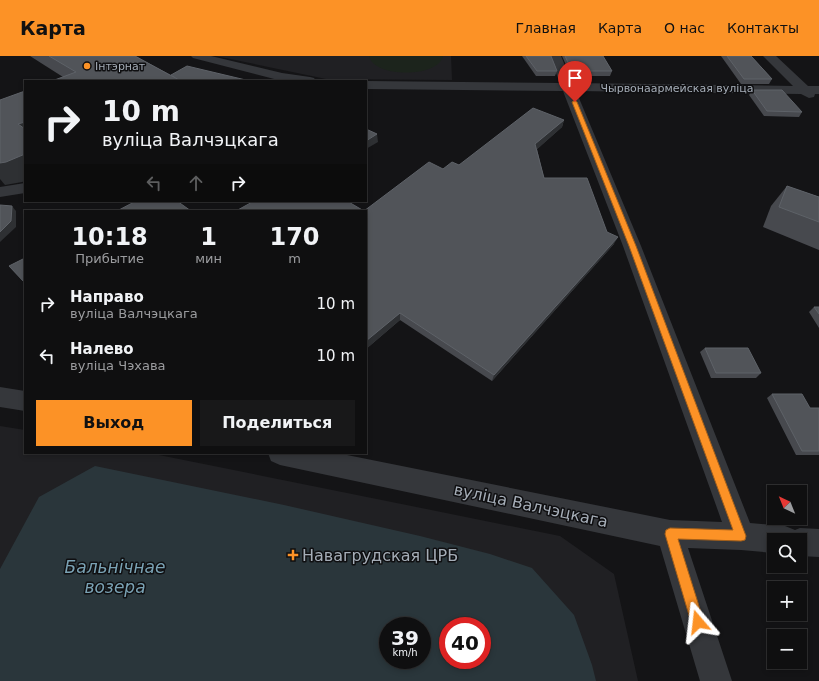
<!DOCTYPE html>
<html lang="ru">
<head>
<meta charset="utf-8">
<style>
	body { margin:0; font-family:"DejaVu Sans",sans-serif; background:#181819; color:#f1f3f6; height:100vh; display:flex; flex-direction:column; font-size:15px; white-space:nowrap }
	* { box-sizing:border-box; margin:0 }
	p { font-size:13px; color:#9b9c9f }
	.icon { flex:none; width:22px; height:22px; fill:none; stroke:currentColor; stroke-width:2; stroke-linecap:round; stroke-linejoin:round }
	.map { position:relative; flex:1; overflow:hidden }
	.drawer { position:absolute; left:24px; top:154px; width:343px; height:244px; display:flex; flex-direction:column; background:#0f0f10; border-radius:0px; box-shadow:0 2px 6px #0003,0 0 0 1px #2f2f30 }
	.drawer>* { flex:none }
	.banner { position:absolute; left:24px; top:24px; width:343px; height:122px; border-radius:0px; box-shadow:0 2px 6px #0003,0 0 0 1px #2f2f30; background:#0f0f10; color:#f1f3f6; overflow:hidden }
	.needle { width:26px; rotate:317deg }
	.tools { position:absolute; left:767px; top:429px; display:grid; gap:8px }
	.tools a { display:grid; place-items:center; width:40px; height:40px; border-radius:0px; background:#0f0f10; box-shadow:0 2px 6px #0003,0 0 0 1px #2f2f30; font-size:20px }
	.speed { position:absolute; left:379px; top:561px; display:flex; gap:8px; font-size:20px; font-weight:700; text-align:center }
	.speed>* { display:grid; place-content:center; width:52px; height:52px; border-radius:50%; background:#0f0f10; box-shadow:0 2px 6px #0003,0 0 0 1px #2f2f30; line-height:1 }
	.speed small { font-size:10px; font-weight:400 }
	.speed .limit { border:6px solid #d22; background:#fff; color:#111 }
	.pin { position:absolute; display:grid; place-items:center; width:34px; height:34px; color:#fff; margin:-41px -17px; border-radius:50% 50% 50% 0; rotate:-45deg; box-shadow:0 0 4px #0007 }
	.pin .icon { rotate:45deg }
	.me { position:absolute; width:44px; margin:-22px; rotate:343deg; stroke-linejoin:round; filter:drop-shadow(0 0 3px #0008) }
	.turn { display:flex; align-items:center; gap:14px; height:84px; padding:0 12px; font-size:18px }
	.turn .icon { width:52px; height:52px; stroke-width:2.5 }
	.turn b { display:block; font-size:28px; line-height:34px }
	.lanes { display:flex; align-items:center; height:38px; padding:0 12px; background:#0003; justify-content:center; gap:20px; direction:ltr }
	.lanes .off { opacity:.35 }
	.eta { display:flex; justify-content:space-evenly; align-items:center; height:68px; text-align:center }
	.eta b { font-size:24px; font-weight:800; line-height:28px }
	.primary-button { display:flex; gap:8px; margin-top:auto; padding:8px 12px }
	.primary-button a { flex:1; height:46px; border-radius:0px; background:#fc9226; color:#111; font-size:16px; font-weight:800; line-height:46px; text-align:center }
	.primary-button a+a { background:#181819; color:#f1f3f6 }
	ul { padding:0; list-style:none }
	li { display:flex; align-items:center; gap:12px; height:52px; padding:0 12px }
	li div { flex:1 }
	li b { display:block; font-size:15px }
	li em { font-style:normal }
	header { display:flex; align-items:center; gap:24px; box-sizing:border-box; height:56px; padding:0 20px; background:#fc9226; color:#111 }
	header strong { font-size:19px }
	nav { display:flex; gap:22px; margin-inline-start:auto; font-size:14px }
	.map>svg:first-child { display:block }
	.built { fill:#202023; fill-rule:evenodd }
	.green { fill:#1c241c }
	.water { fill:#2a363b; fill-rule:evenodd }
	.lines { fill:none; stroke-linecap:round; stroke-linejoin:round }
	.minor { fill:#35373b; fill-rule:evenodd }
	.wall { fill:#47494e }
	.shaded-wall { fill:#2e3033 }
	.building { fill:#515459; stroke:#5e6268 }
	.route { fill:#fc9226; stroke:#a45f19 }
	.poi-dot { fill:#fc9226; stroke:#0f0f11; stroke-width:1.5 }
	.labels { text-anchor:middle; stroke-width:3; stroke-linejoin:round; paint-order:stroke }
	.far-poi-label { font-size:11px; fill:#a5adb7; stroke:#0f0f11; text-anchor:start }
	.far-street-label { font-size:11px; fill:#a5adb7; stroke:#0f0f11 }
	.near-street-label { font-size:16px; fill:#a5adb7; stroke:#0f0f11 }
	.near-poi-label { font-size:16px; fill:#a5adb7; stroke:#0f0f11; text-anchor:start }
	.near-water-label { font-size:17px; font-style:italic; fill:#7aa2b4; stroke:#0f0f11 }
</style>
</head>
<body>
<header>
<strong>Карта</strong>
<nav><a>Главная</a><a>Карта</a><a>О нас</a><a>Контакты</a></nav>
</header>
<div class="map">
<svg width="819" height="625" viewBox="0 0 819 625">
	<rect width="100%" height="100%" fill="#141416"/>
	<g class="built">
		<path d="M216 0H451L452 24 326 23Z"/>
		<path d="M0 370 25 374V397H149L560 480 614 518 638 625H0ZM388 570H422V604H388ZM448 570H482V604H448Z"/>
	</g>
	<path class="green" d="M369 0H443C439 22 373 22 369 0Z"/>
	<path class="water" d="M95 410 284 449 420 480 490 498 532 512 574 559 592 609 596 625H0V513L39 441ZM388 570H422V604H388ZM448 570H482V604H448Z"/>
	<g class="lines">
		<g class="minor">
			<path d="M191 0H211L282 17 310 21 314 22 316 25H282L193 2Z"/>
			<path d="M549 0H561L572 27 793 30 763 0H776L808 30H819V38H815L814 41 809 42 801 38 576 35 641 190 750 467 785 470 795 474 800 472 819 473V501L800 500V484H774V497L741 494 688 492 732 625H700L660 490 280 409 271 405 268 397H337L670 464 722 466 623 190 563 35 366 33V25L560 27Z"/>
			<path d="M25 127V137L0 141V131Z"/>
			<path d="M0 331 25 335V355L0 351Z"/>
		</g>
	</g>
	<g class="wall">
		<path d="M30 0H135L171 19 63 21Z"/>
		<path d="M522 0H551L557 15 555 20H536Z"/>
		<path d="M562 0H603L612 15 610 20H571Z"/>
		<path d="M721 0H751L772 23 769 28H741Z"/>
		<path d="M752 34 802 56 799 61 764 60 749 39Z"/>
		<path d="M564 64 562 71 537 93 544 122 607 176 614 188 492 325 400 264 366 293V155H364L443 113 459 109Z"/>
		<path d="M787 130 819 141V194L763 171 771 150Z"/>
		<path d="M814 251H819V272L809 256Z"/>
		<path d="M705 292 761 317 756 322H711L700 296Z"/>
		<path d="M772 338 810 352H819V399H796L767 342Z"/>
	</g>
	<g class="shaded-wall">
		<path d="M564 64 562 71 534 96 535 88Z"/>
		<path d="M25 66V78L18 68Z"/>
		<path d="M377 78 378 86 366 93V85Z"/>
		<path d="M25 98V125L22 126 5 129 0 123V107Z"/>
		<path d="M12 150 16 155V171L0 186V176Z"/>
		<path d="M618 181 614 188 492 325 494 319Z"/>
		<path d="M400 257V264L366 293V285Z"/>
	</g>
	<g class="building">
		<path d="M49 0H135L179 24 177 25H52L76 16Z"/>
		<path d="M526 0H551L557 15H537Z"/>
		<path d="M565 0H603L612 15H572Z"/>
		<path d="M727 0H751L772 23H744Z"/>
		<path d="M187 10 250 25H179V24L171 19Z"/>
		<path d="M752 34H782L802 56 767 55Z"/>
		<path d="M25 35V66L18 68 25 73V98L6 106 0 107V44Z"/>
		<path d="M533 52 564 64 535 88 544 122H587L607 176 618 181 494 319 400 257 366 285V155H236L254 145H347L364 155 429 106 443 113 452 106 459 109Z"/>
		<path d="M366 73 377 78 366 85Z"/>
		<path d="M787 130 819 141V166L779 151Z"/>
		<path d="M136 145H177L191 155H117Z"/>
		<path d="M0 149 12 150 11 165 0 176Z"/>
		<path d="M25 202V227L9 210Z"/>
		<path d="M814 251H819V258Z"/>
		<path d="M705 292H748L761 317H716Z"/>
		<path d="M772 338H802L810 352H819V395H802Z"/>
	</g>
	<path class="route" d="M575 44 577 46 636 190 746 480 745 484 741 485 678 483 704 566 702 570 698 572 693 570 691 566 665 478 666 474 670 472 733 474 629 190 572 46Z"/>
	<g class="poi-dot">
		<circle cx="87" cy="10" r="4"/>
		<path d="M291 493h4v4h4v4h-4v4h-4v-4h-4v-4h4z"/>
	</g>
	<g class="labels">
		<g class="far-poi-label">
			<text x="95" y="14">Інтэрнат</text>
		</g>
		<g class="far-street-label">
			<text x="677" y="36">Чырвонаармейская вуліца</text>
		</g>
		<g class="near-street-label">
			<text transform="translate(531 449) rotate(12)" y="6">вуліца Валчэцкага</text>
		</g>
		<g class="near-poi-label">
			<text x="302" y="505">Навагрудская ЦРБ</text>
		</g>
		<g class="near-water-label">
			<text x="115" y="517">Бальнічнае<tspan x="115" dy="20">возера</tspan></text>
		</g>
	</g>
</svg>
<div class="tools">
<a><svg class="needle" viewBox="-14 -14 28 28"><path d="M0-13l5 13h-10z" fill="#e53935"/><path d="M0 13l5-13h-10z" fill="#9b9c9f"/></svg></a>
<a><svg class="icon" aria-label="search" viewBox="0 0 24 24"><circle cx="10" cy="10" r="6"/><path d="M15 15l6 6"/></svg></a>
<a>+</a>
<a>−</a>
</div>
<div class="speed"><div>39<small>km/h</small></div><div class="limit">40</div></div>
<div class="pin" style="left:575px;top:46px;background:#d93025"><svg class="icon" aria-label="arrive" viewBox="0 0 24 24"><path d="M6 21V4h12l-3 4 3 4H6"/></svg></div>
<svg class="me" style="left:698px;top:566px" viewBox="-20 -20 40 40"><path d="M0-17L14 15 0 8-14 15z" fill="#fc9226" stroke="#fff" stroke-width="4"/></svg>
<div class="banner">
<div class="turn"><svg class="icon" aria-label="right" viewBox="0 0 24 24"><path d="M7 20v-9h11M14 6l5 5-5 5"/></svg><div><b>10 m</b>вуліца Валчэцкага</div></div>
<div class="lanes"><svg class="icon off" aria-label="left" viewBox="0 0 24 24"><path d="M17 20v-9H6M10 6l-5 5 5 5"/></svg><svg class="icon off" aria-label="ahead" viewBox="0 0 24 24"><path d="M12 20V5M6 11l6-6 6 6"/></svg><svg class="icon" aria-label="right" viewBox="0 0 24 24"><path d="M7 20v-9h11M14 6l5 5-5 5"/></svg></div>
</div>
<section class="drawer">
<div class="eta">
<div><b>10:18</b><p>Прибытие</p></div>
<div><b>1</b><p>мин</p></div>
<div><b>170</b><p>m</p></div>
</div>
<ul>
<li><svg class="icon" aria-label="right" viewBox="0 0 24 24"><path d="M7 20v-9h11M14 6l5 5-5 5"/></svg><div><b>Направо</b><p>вуліца Валчэцкага</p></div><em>10 m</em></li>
<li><svg class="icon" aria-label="left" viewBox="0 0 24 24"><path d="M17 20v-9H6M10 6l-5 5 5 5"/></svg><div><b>Налево</b><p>вуліца Чэхава</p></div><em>10 m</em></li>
</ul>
<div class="primary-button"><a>Выход</a><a>Поделиться</a></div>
</section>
</div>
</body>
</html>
